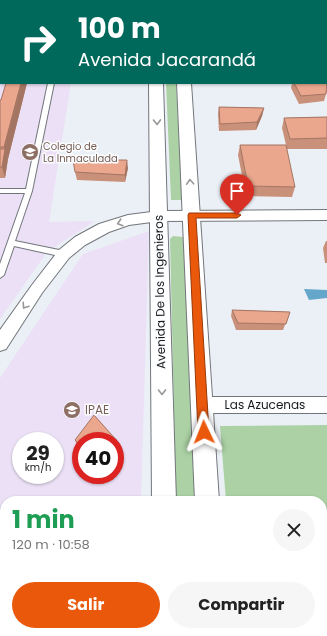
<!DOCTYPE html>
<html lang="es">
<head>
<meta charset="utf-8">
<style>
	body { margin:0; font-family:Poppins,sans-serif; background:#f6f6f6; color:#222; height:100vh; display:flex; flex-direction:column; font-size:15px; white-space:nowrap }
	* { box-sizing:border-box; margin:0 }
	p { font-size:13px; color:#767676 }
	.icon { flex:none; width:22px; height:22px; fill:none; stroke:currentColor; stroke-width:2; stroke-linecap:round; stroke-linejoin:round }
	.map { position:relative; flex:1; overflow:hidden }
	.details { position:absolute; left:0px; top:496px; width:327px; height:140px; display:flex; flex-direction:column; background:#fff; border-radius:16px 16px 0 0; box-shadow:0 1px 3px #0004 }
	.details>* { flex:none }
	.top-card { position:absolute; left:0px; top:0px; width:327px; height:84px; box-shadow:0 1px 3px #0004; background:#00695c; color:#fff; overflow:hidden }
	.speed { position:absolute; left:12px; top:432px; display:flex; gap:8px; font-size:20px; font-weight:700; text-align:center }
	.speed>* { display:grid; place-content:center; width:52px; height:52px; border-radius:50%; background:#fff; box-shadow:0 1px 3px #0004; line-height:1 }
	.speed small { font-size:10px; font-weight:400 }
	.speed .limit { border:6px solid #d22; background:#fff; color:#111 }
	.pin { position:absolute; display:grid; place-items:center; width:34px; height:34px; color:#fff; margin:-41px -17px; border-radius:50% 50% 50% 0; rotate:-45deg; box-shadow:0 0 4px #0007 }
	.pin .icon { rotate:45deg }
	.me { position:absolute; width:44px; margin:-22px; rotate:358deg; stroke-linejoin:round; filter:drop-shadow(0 0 3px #0008) }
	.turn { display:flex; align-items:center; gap:14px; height:84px; padding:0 12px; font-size:18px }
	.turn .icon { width:52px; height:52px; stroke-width:2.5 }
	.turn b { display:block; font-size:28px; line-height:34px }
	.round { display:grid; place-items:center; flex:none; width:42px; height:42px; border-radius:21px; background:#f6f6f6 }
	.head { display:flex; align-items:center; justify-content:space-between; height:68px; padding:0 12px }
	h1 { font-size:24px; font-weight:700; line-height:30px; color:#1e9e55 }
	.action { display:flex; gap:8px; margin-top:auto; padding:8px 12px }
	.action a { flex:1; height:46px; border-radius:24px; background:#ea580c; color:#fff; font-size:16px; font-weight:700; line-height:46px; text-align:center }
	.action a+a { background:#f6f6f6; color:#222 }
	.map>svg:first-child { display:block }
	.education { fill:#ebe0f5; fill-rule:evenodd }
	.green { fill:#abd1a4 }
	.water { fill:#64a7cb }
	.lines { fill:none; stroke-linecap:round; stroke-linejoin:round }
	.service-casing { stroke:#72767b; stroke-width:2 }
	.minor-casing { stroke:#72767b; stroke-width:2 }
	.tertiary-casing { stroke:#72767b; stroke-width:2 }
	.secondary-casing { stroke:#72767b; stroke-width:2 }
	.primary-casing { stroke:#cccccd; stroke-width:2 }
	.service { fill:#fff; fill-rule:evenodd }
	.minor { fill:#fff; fill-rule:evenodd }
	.tertiary { fill:#fff; fill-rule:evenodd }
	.secondary { fill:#fff; fill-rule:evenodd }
	.primary { fill:#e0adad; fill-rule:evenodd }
	.wall { fill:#c9907a }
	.shaded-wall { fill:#a47563 }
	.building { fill:#eaa78e; stroke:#a47563 }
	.oneway { stroke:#979898 }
	.route { fill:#ea580c; stroke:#983908 }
	.labels { text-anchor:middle; stroke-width:3; stroke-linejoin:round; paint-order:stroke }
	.far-education-label { font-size:10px; fill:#785e54; stroke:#fbfdff; text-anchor:start }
	.street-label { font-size:12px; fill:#17191b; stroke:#fbfdff }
	.education-label { font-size:12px; fill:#785e54; stroke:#fbfdff; text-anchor:start }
</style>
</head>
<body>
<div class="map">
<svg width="327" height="636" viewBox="0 0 327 636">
	<rect width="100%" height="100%" fill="#ebf0f6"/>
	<g class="education">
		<path d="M0 0 39 1H1V83H71L49 222 95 221 47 252 0 319Z"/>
		<path d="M149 231 141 501H5V631H137V636H0V378L83 254ZM21 441H55V475H21ZM81 441H115V475H81Z"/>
	</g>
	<g class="green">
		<path d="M166 83H176L182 200H171Z"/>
		<path d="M173 236 183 237 185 239 198 501H176L170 239Z"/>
		<path d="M327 425V636H237V631H322V501H226L220 426Z"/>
	</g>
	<path class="water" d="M304 289 327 290V298L309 300Z"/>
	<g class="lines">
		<g class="service-casing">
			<path id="service" d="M48 83H54L32 191 15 241 64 251 68 254 64 257 14 246 4 275 0 278V264L25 193H0V189H26Z"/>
		</g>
		<g class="minor-casing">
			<g id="minor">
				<rect x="326" y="41" width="1" height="9"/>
				<path d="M327 210V220L159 221 129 225 109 232 85 245 69 258 42 293 6 349 0 351V330L32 285 59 250 75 237 99 224 128 215 159 211Z"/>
				<path d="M202 397H327V413H202L196 411 193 405 196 399Z"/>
			</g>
		</g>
		<g class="tertiary-casing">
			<g id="tertiary">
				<path d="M149 83H163L176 501H152Z"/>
				<path d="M177 83H191L219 501H195Z"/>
				<rect x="153" y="631" width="26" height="5"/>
				<rect x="199" y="631" width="26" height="5"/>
			</g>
		</g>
		<g class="secondary-casing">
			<g id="secondary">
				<rect x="62" y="0" width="89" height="1"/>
				<rect x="272" y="0" width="12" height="1"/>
				<path d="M327 0V8H326V1H322Z"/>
			</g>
		</g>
		<g class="primary-casing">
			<rect id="primary" x="55" y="0" width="19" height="1"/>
		</g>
		<use href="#service" class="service"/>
		<use href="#minor" class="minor"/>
		<use href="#tertiary" class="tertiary"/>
		<use href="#secondary" class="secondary"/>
		<use href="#primary" class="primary"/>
	</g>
	<g class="wall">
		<rect x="0" y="19" width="1" height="17"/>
		<path d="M6 83H27L8 159 5 178H0V100H1Z"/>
		<path d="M292 83H326L327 91 324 101 299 104 291 88Z"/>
		<path d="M219 107 264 108 262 116 256 130 219 131 218 114Z"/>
		<path d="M327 117V149H287L282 128 284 118Z"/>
		<path d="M240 145 295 187 292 197 246 196 238 155Z"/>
		<path d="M128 168 125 182 77 180 75 172Z"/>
		<path d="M326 241H327V263H325L323 248Z"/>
		<path d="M232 310 290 312 283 330H236L231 316Z"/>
		<path d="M75 440 120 447 81 441V449L77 445Z"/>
		<path d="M108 475H114L113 480Z"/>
	</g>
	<g class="shaded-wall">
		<path d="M21 83H27L8 159 4 147Z"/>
		<path d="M264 108 262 116 256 130 257 122Z"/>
		<path d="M5 149 8 159 5 178 2 167Z"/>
		<path d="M127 160 128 168 125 182V175Z"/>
		<path d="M119 443 120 447 115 472V462Z"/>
		<path d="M112 475H114L113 480 112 476Z"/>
		<path d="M0 593 5 599V604L0 599Z"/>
		<path d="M28 631H32L36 636H32Z"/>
	</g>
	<g class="building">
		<path d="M27 0H33L36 1H14Z"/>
		<path d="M284 0H304V1H285Z"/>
		<rect x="0" y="19" width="1" height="6"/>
		<path d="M326 77H327L326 94 301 96 294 83H326Z"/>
		<path d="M6 83H21L4 147H0V100H1Z"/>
		<path d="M219 107 264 108 257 122 220 124Z"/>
		<path d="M327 117V138L290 139 284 118Z"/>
		<path d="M240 145H286L295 187 248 186Z"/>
		<path d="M0 149H5L2 167 0 168Z"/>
		<path d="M73 160H127L125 175 75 172Z"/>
		<path d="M232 310 290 312 286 324 238 323Z"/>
		<path d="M94 415 119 443 115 462V441H81V446L75 440Z"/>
		<path d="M0 599 5 604V631H28L32 636H0Z"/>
	</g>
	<defs><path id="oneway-chevron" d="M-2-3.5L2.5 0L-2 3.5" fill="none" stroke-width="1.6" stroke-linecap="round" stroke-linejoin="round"/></defs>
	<g class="oneway">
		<use href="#oneway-chevron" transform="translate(157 122) rotate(89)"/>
		<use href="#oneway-chevron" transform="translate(190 182) rotate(-93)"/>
		<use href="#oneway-chevron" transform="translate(120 223) rotate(162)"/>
		<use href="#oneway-chevron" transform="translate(25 306) rotate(124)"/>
		<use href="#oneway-chevron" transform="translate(162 392) rotate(89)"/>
	</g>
	<path class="route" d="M189 213H237L241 215 237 218H196L209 432 207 436 204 437 200 436 198 432 188 215Z"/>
	<defs>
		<g id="school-disc" transform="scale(0.9)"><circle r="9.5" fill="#8d6e63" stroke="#fbfdff"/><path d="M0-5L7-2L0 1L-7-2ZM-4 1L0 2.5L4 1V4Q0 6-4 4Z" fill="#fff"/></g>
	</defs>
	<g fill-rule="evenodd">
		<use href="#school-disc" x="30" y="152"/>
		<use href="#school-disc" x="72" y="410"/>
	</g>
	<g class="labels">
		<g class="far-education-label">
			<text x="43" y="150">Colegio de<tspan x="43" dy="12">La Inmaculada</tspan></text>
		</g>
		<g class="street-label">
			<text transform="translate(160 292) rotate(-91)" y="4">Avenida De los Ingenieros</text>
			<text x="265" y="409">Las Azucenas</text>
		</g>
		<g class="education-label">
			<text x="85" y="414">IPAE</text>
		</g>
	</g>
</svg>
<div class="speed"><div>29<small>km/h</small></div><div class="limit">40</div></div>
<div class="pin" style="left:237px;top:215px;background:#d93025"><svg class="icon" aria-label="arrive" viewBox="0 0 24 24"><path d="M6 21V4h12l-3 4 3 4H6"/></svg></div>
<svg class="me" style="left:204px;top:432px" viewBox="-20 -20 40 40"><path d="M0-17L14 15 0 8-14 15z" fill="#ea580c" stroke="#fff" stroke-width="4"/></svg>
<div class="top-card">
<div class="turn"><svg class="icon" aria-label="right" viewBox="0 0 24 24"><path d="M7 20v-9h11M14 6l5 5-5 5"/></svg><div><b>100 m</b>Avenida Jacarandá</div></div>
</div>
<section class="details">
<div class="head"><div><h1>1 min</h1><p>120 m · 10:58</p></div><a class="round"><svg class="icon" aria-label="close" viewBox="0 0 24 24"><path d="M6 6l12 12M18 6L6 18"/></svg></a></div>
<div class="action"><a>Salir</a><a>Compartir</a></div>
</section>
</div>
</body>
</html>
